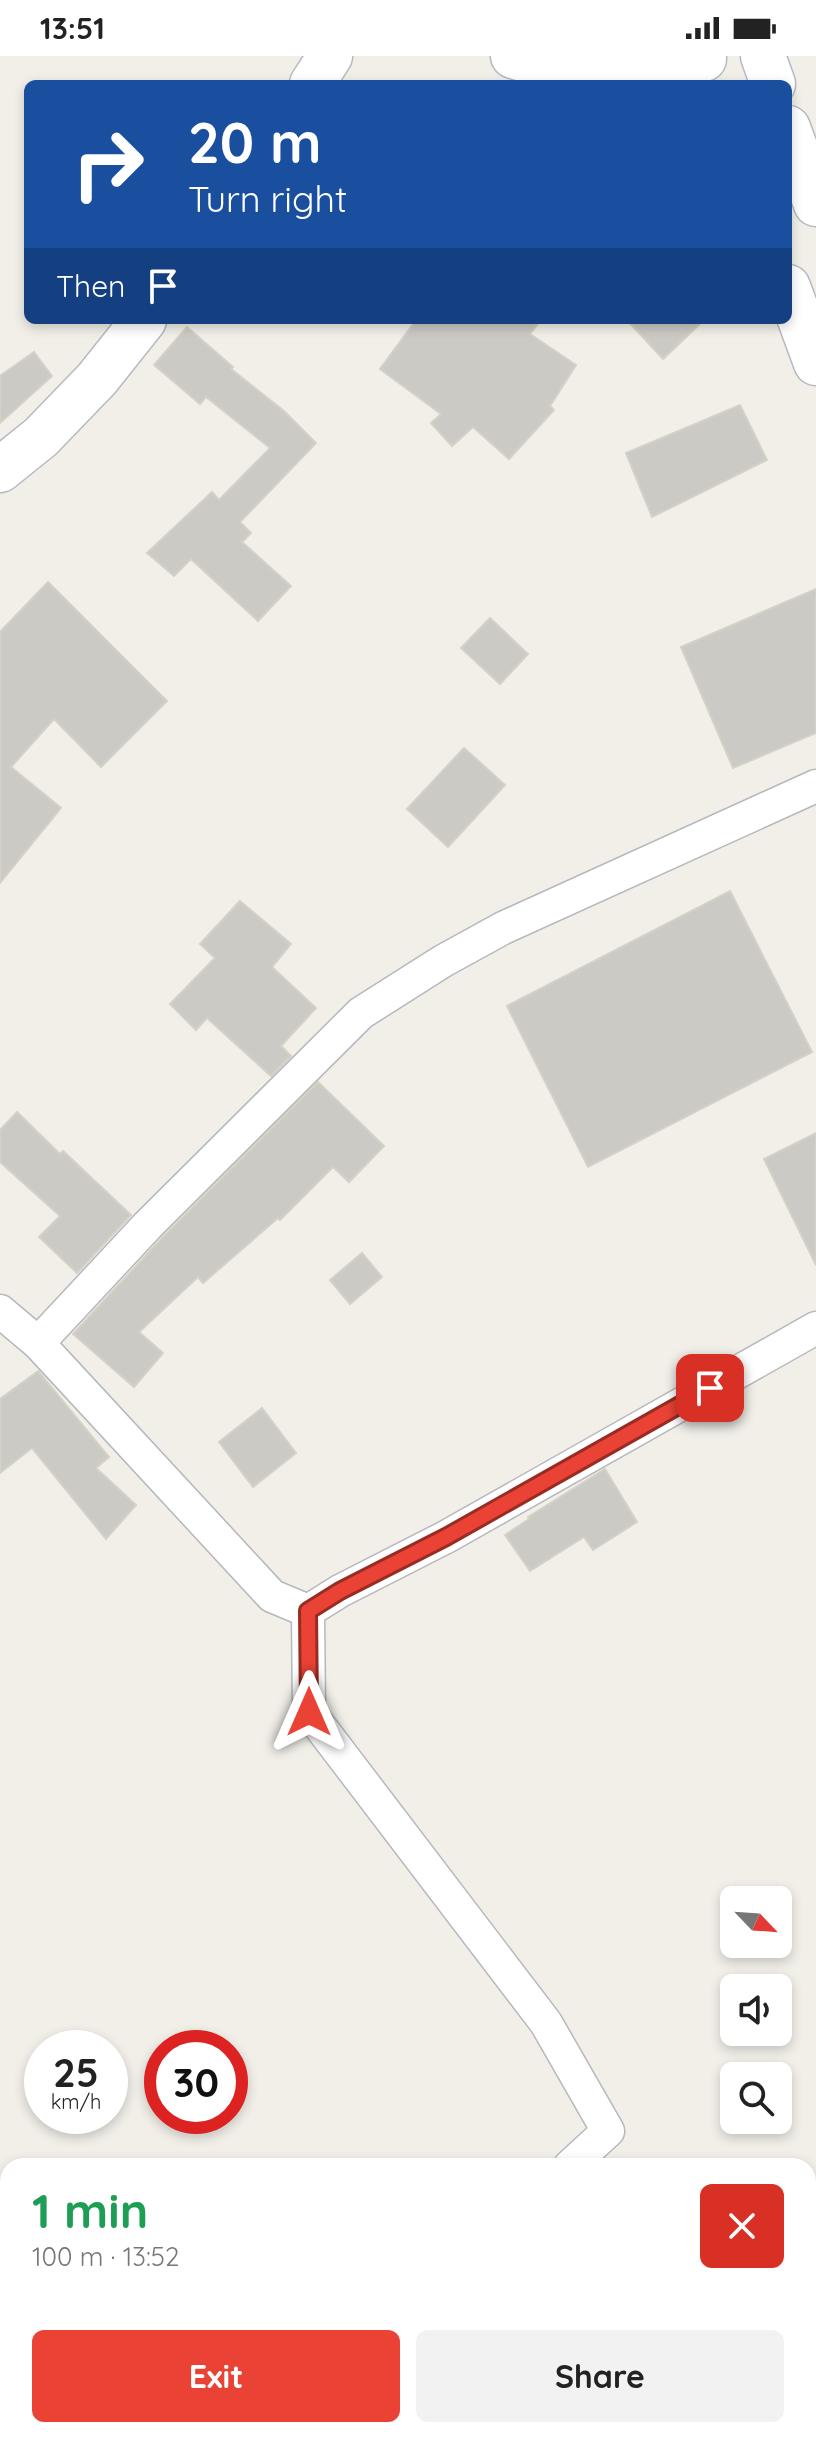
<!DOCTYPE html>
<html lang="en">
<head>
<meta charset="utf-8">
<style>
	body { margin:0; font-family:Quicksand,sans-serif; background:#f2f2f2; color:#222; height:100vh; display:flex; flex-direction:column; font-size:30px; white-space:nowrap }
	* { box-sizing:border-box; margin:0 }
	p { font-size:26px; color:#767676 }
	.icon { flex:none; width:44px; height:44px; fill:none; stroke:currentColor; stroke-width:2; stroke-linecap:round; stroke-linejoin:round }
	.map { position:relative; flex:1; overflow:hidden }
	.sheet { position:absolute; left:0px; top:2102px; width:816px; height:280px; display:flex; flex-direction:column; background:#fff; border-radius:24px 24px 0 0; box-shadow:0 4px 12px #0003 }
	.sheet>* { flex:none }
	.hud { position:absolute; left:24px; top:24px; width:768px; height:244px; border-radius:12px; box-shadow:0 4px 12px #0003; background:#1a4fa0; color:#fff; overflow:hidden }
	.needle { width:52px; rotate:115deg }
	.controls { position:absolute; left:720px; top:1830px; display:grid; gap:16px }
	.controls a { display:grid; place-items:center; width:72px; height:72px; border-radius:12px; background:#fff; box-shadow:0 4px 12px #0003; font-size:40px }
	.speed { position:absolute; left:24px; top:1974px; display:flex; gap:16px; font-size:40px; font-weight:700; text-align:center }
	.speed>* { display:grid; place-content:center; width:104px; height:104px; border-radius:50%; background:#fff; box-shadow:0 4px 12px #0003; line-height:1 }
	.speed small { font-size:20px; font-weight:400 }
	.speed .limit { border:12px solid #d22; background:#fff; color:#111 }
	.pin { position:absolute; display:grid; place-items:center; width:68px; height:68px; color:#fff; margin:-34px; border-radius:16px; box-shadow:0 4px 12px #0006 }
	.me { position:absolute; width:88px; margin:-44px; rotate:0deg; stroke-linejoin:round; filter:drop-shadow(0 0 6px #0008) }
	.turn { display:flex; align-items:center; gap:28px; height:168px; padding:0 32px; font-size:36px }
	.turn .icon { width:104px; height:104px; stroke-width:2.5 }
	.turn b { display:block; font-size:56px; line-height:68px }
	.then { display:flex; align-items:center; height:76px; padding:0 32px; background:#0003; gap:16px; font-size:30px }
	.round { display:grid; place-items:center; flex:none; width:84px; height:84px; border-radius:12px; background:#f2f2f2 }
	.summary { display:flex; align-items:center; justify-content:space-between; height:136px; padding:0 32px }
	h1 { font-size:48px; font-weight:700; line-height:60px; color:#1e9e55 }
	.action { display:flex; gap:16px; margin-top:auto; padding:16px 32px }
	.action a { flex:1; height:92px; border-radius:12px; background:#ea4335; color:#fff; font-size:32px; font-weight:700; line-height:92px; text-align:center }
	.action a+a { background:#f2f2f2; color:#222 }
	.status { display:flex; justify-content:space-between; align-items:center; height:56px; padding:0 40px; background:#fff; direction:ltr }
	.status svg { height:22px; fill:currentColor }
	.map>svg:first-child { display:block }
	.building { fill:#cccac5; stroke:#d6d1c6; stroke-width:2 }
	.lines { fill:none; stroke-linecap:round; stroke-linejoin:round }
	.street-casing { stroke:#b5b8bc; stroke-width:35 }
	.secondary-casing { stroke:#b6babf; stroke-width:47 }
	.street { stroke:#fff; stroke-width:32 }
	.secondary { stroke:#fff; stroke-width:44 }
	.route-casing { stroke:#982c22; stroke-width:20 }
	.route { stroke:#ea4335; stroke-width:14 }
</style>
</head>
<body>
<div class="status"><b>13:51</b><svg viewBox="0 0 49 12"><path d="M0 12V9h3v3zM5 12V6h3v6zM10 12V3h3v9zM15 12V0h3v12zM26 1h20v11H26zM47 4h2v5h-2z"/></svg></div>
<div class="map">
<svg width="816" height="2382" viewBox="0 0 816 2382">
	<rect width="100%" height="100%" fill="#f1efe8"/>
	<g class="building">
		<path d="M416 264H541L530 278 576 309 550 350 554 354 509 403 473 371 452 390 431 367 441 358 380 313Z"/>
		<path d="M627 264H704L663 303Z"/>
		<path d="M187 271 233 311 231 313 284 355 316 387 240 466 251 477 242 486 291 530 258 565 191 503 174 520 147 497 212 436 219 444 270 392 206 341 200 348 154 309Z"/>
		<path d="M34 296 52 320 0 367V320Z"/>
		<path d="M740 349 767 404 652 461 626 397Z"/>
		<path d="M48 526 167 645 101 711 54 663 11 711 61 752 0 827V576Z"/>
		<path d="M816 533V677L733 712 681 591Z"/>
		<path d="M490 562 528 598 500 628 461 592Z"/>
		<path d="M464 692 505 729 448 791 407 753Z"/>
		<path d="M730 835 812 996 588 1111 507 950Z"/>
		<path d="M240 845 291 888 272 911 316 952 281 990 291 1000 271 1020 207 962 196 974 170 948 215 902 200 888Z"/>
		<path d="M318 1026 384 1090 349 1126 333 1111 280 1164 278 1162 203 1227 198 1221 139 1276 163 1297 134 1331 73 1278 162 1182Z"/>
		<path d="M17 1056 60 1098 63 1095 131 1159 77 1217 39 1181 60 1160 0 1106V1074Z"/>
		<path d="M816 1077V1209L764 1103Z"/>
		<path d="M362 1197 382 1221 350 1248 330 1224Z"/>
		<path d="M38 1315 109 1401 96 1412 136 1449 106 1483 32 1392 0 1417V1343Z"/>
		<path d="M262 1352 296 1397 253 1431 219 1386Z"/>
		<path d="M605 1413 637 1466 593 1494 584 1481 530 1515 505 1479 529 1463 528 1461Z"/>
	</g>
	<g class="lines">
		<g class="street-casing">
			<g id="street">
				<path d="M0 1255 38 1287 272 1540 308 1555 340 1535 446 1481 816 1272"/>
				<path d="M38 1287 148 1169 361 957 443 905 503 872 816 730"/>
				<path d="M308 1555 309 1656 546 1967 608 2075 570 2110"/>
				<path d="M258 2382 267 2374"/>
			</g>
		</g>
		<g class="secondary-casing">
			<g id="secondary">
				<path d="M513 0 538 8 704 3"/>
				<path d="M763 0 773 28"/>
				<path d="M312 28 330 0"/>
				<path d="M788 72 816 148"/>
				<path d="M788 231 816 307"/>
				<path d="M0 414 41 381 97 323 144 264"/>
			</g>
		</g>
		<use href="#street" class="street"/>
		<use href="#secondary" class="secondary"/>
	</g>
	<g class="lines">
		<g class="route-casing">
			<path id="route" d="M309 1656 308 1555 340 1535 446 1481 710 1332"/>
		</g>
		<use href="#route" class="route"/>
	</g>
</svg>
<div class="controls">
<a><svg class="needle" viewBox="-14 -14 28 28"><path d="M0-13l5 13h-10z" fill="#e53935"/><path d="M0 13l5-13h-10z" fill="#767676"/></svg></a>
<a><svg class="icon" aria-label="sound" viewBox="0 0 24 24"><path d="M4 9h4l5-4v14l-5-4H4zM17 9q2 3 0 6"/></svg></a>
<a><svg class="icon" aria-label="search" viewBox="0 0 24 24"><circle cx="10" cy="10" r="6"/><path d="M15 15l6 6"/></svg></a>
</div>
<div class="speed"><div>25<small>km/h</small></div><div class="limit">30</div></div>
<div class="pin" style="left:710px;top:1332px;background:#d93025"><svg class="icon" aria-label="arrive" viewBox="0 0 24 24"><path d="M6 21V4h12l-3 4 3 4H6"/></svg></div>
<svg class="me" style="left:309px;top:1656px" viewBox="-20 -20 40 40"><path d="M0-17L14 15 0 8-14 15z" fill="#ea4335" stroke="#fff" stroke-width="4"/></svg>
<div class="hud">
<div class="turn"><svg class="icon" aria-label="right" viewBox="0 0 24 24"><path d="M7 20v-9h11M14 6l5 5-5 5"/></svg><div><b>20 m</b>Turn right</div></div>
<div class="then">Then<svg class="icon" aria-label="arrive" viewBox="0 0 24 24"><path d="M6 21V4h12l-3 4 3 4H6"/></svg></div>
</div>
<section class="sheet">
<div class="summary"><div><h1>1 min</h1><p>100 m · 13:52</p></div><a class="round" style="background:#d93025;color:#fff"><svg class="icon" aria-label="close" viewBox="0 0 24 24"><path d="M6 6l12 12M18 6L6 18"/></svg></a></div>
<div class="action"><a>Exit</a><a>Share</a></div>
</section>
</div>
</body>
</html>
